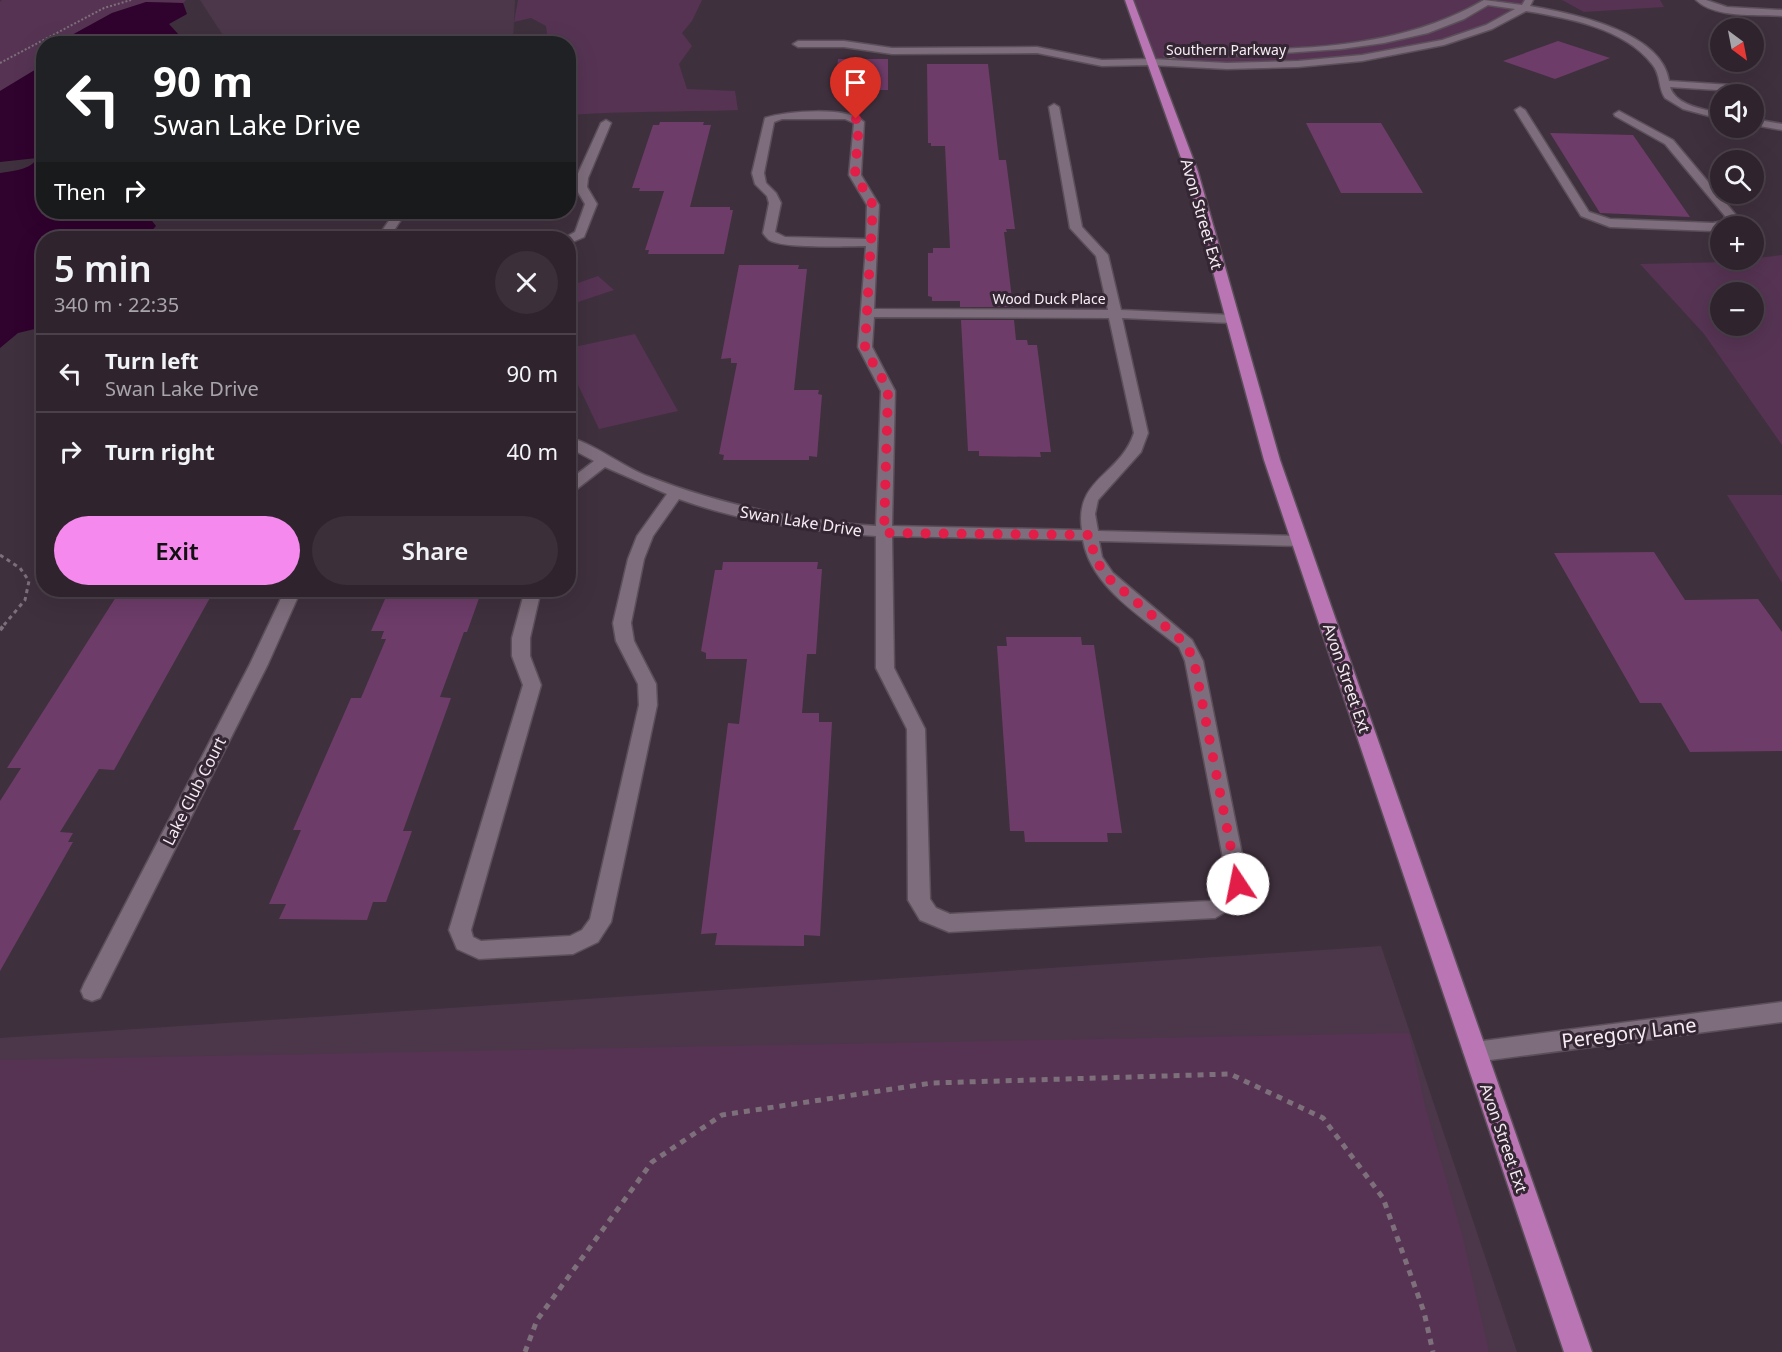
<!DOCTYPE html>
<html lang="en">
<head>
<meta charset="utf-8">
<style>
	body { margin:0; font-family:"Noto Sans",sans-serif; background:#3b303a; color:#f1f3f6; height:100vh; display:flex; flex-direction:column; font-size:22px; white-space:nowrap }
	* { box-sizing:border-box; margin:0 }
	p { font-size:20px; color:#a7a4aa }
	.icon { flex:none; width:33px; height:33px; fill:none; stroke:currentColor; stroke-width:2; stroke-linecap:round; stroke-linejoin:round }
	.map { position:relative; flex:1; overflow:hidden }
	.sheet { position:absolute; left:36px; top:231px; width:540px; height:366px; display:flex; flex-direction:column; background:#2f242e; border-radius:24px; box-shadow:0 6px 24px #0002,0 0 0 2px #4a414a }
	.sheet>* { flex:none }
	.guide { position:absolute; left:36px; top:36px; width:540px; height:183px; border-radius:24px; box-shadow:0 6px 24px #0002,0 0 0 2px #4a414a; background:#202124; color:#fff; overflow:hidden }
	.needle { width:39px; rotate:148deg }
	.controls { position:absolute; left:1710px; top:18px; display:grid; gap:12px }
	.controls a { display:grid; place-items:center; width:54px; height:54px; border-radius:50%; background:#2f242e; box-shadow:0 6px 24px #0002,0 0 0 2px #4a414a; font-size:30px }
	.pin { position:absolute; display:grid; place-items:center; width:51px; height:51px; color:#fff; margin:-62px -26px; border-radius:50% 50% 50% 0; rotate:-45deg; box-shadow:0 0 6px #0007 }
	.pin .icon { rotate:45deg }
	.me { position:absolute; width:66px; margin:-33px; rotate:349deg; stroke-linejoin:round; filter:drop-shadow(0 0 4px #0008) }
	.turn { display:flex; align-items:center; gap:21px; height:126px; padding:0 18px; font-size:27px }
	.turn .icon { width:78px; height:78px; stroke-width:2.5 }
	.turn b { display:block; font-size:42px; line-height:51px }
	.then { display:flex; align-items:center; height:57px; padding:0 18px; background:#0003; gap:12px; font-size:22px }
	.round { display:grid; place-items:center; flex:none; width:63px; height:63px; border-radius:32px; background:#3b303a }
	.headline { display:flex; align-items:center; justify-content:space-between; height:102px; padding:0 18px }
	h1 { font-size:36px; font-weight:600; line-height:45px }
	.button { display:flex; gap:12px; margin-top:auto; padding:12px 18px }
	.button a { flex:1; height:69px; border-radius:36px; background:#f689ed; color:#111; font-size:24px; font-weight:600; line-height:69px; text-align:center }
	.button a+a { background:#3b303a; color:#f1f3f6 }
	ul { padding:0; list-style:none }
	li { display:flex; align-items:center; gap:18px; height:78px; padding:0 18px; border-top:2px solid #4a414a }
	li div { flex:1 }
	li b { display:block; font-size:22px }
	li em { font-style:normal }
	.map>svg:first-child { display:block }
	.built { fill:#4b3749 }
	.green { fill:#563353; fill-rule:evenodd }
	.water { fill:#30022e }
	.building { fill:#6d3c69 }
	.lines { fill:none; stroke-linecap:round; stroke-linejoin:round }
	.minor-casing { stroke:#5b4f5a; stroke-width:3 }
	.major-casing { stroke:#5b4f5a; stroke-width:3 }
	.path-far3 { stroke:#7d707b; stroke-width:2; stroke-dasharray:2 2; stroke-linecap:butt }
	.path-far2 { stroke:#7d707b; stroke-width:3; stroke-dasharray:4 4; stroke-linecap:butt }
	.path-far1 { stroke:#7d707b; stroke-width:4; stroke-dasharray:4.5 4.5; stroke-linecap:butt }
	.path { stroke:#7d707b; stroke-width:5; stroke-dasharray:6 6; stroke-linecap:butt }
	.minor { fill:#7e6d7c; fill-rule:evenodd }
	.major { fill:#b975b4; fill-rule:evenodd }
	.route { stroke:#e11d48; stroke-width:10; stroke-dasharray:0 18 }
	.labels { text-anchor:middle; stroke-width:6; stroke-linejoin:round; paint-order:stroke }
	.far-street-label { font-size:14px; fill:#f6ecf4; stroke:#342633 }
	.street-label { font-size:16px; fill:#f6ecf4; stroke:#342633 }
	.near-street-label { font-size:20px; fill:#f6ecf4; stroke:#342633 }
</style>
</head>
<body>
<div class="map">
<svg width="1782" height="1352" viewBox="0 0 1782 1352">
	<rect width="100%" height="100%" fill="#3f303d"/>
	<g class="built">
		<path d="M200 0H515L513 43H228Z"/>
		<path d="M1381 946 1517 1352H0V1038Z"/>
	</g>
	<g class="green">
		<path d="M2 0H186L183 3 146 2 112 13 71 36C100 48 149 40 180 36L166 43 44 44 43 65 0 91V2Z"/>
		<path d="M518 0H702L692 21 682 33 692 46 679 64 687 89 735 91 738 110C681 112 625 111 569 115L568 44 548 43 546 26 531 18 514 22Z"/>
		<path d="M1129 0H1529L1524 8 1469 35 1362 58 1227 66 1151 62Z"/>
		<path d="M1562 0H1660L1664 7 1584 12Z"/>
		<path d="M1782 255V445L1704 334 1640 264 1725 262ZM1720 292H1754V326H1720Z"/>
		<path d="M598 276 614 290 569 305V286Z"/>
		<path d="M635 334 678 411 599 429 569 366V348Z"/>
		<path d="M1727 495H1782V583Z"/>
		<path d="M1409 1033 1425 1106 1463 1238 1489 1352H0V1060Z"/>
	</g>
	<g class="water">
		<path d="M146 2 183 3 187 14 169 24 180 36C145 41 104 47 70 36L112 13Z"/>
		<path d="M43 65 44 212H145L156 226 145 238H44L43 327 18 333 0 348V173C12 171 31 170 37 158L0 162V91Z"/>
	</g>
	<g class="building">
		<path d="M1558 41 1610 58 1555 79 1503 61Z"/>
		<path d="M838 59H888V90H835Z"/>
		<path d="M927 64H988L999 160H1006L1015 229H1006L1007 232H1004L1013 307H960V301H932V297L928 296V253H933V248H950L945 146H931V143H928Z"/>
		<path d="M660 122H704L703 125H711L690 207H730V210H733L724 254H648L649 250H645L664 191H639L640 188H632L653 125H659Z"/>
		<path d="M1306 123H1381L1423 193H1341Z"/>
		<path d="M1550 133 1633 135 1690 217 1600 213Z"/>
		<path d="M739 265H799L798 269H807L794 390H819L818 394 822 395 817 457 809 456V460H723L724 455 719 454 737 363H731V358L721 359Z"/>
		<path d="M961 320H1014L1016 340H1027L1028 345H1037L1051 452H1040L1041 457 979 456V451H968Z"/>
		<path d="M1654 552 1685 600 1758 599 1782 632V751L1690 752 1661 703H1640L1554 553Z"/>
		<path d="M723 562H818L817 569H822L816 654H807L802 713H819V722H832L820 936 804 935V946L715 945 717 933 701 934 728 723 739 724 747 659H706V653L701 651 715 570H722Z"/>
		<path d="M131 590H203L199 596H211L114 770 99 769 60 832 73 833 68 842H73L0 971V801L21 768H7L116 597H126Z"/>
		<path d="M389 590H482L467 632H464L440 697 451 698 403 831H412L386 902H373L367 920 279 919 286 904H269L301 830H293L351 698H361L386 639H381L384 631H371Z"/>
		<path d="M1006 637H1081L1082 645H1094L1122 833H1107L1108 842H1025L1024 831H1010L997 646H1007Z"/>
	</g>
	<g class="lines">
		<g class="minor-casing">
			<g id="minor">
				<path d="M1484 0 1522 5 1525 0H1533L1530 6C1570 13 1662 31 1669 81L1748 86 1753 89 1748 92 1670 87C1676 106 1704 109 1720 113V119L1683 109 1665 98C1658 88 1661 74 1652 64 1624 28 1568 18 1526 11L1492 29 1444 45 1362 61 1298 67 1227 69 1151 65 1102 66 1037 53 892 54 844 47H798L793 44 798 41H844L892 48 1037 47 1102 60 1151 59 1227 63 1298 61 1362 55 1442 40 1486 25 1515 9 1488 5 1464 19 1428 33 1384 43 1341 49 1255 55 1181 56 1170 59 1165 56 1180 50C1282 50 1394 53 1484 0Z"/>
				<path d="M1696 0H1706L1727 7 1782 10V16C1756 14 1716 19 1696 0Z"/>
				<path d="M1054 104 1059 107 1082 227 1108 255 1121 310 1231 315 1238 319 1231 323 1122 318 1148 433 1141 452 1098 500 1095 514 1098 531 1300 536 1308 541 1300 546 1099 541 1102 557 1113 573 1192 640 1203 661 1248 884 1237 905 1215 918 949 932 920 920 908 900 907 729 876 668V536C810 531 741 522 679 499L653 536 644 559 631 623 634 641 656 684 657 705 611 922 598 942 573 954 479 959 457 949 449 930 523 685 512 656V638L525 590H541L530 638V656L541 685 471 930 473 937 481 941 570 936 582 930 590 919 639 705 638 684 616 641 613 623 628 559 637 536 667 494 605 467 573 492 568 494V481L594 461 568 447V437C593 443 622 466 647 476 721 505 797 521 876 526L881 391 858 347 866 246C846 246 784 249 769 240 768 239 764 235 763 233L769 203 767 196 755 184 752 173 765 118C787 111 847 106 864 122L861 175 879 205 874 309 1108 310 1096 256 1070 228 1049 107ZM782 119H845L854 123 849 175 867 205 866 239 785 237 775 232 781 203 776 193 766 183 764 173 774 122ZM874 317 1109 318 1134 433C1120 476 1074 478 1082 530L892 526 895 391 872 347ZM892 536 1083 540C1091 588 1144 618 1179 647L1185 661 1228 884 1223 893 1211 901 950 914 936 908 930 899 925 729 894 668Z"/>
				<path d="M1520 107 1525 110 1589 212 1610 219 1713 223 1723 221 1725 216 1665 144 1615 116 1614 114 1619 111 1673 140 1735 214 1737 216 1732 226H1720V229L1713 231 1610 227 1581 216 1515 110Z"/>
				<path d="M1754 119 1782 124V130L1754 125Z"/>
				<path d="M606 120 611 123 588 178 587 187 597 204 584 237 568 244V238H564L575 232 585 204 575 187 576 178 601 123Z"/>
				<path d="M395 212H406L389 238H377Z"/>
				<path d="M285 590H301L268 664 100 998 92 1001 84 998 81 991 84 984 250 664Z"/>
				<path d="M1782 1002V1022L1475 1062 1467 1059 1463 1052 1467 1045 1475 1042Z"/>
			</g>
		</g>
		<g class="major-casing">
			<path id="major" d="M1125 0H1133L1198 172 1280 460 1592 1352H1564L1264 460 1186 172Z"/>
		</g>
		<path class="path-far3" d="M0 63 104 8 131 0"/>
		<path class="path-far2" d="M0 555 20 568 29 581 25 600 4 625"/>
		<path class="path-far1" d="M0 630 5 624"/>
		<path class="path" d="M525 1352 537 1320 652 1162 722 1115 932 1083 1230 1074 1323 1118 1383 1198 1424 1312 1433 1352"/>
		<use href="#minor" class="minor"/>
		<use href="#major" class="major"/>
	</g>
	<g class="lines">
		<path class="route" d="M856 119 859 122 855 175 873 205 865 347C871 363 882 375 888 391L884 533 1091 535 1094 557 1107 577 1186 644 1194 661 1238 884"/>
	</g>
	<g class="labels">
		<g class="far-street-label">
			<text x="1226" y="55">Southern Parkway</text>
			<text x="1049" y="304">Wood Duck Place</text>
		</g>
		<g class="street-label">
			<text transform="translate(1202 214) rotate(74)" y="6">Avon Street Ext</text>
			<text transform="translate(801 521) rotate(9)" y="6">Swan Lake Drive</text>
			<text transform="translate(1347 678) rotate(71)" y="6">Avon Street Ext</text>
			<text transform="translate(194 791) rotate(-63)" y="6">Lake Club Court</text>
			<text transform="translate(1504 1138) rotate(71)" y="6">Avon Street Ext</text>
		</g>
		<g class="near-street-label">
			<text transform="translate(1629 1033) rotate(-7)" y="7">Peregory Lane</text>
		</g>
	</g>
</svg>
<div class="controls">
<a><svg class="needle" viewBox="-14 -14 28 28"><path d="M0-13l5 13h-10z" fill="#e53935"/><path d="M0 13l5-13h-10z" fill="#a7a4aa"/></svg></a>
<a><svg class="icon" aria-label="sound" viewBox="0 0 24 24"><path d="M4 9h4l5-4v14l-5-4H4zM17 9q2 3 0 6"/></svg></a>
<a><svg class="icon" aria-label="search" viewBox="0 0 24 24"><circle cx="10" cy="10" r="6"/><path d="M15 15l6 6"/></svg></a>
<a>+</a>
<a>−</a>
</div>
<div class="pin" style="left:856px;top:119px;background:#d93025"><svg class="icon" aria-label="arrive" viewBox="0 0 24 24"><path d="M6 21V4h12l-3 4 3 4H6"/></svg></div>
<svg class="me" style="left:1238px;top:884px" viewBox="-20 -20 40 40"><circle r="19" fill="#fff"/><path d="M0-13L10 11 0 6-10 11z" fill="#e11d48"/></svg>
<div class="guide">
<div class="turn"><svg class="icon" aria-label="left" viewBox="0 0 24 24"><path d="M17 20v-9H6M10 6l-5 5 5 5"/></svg><div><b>90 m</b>Swan Lake Drive</div></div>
<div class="then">Then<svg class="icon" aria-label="right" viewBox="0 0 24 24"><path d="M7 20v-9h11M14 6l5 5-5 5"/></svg></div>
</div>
<section class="sheet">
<div class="headline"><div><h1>5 min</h1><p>340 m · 22:35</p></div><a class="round"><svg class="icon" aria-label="close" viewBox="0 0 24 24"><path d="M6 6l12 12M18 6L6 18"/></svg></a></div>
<ul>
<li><svg class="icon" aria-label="left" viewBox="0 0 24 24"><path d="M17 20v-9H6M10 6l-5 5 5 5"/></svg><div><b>Turn left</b><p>Swan Lake Drive</p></div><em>90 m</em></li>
<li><svg class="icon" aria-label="right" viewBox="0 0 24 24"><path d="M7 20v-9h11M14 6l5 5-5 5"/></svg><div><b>Turn right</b></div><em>40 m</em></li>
</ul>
<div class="button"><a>Exit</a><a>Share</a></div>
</section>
</div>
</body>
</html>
